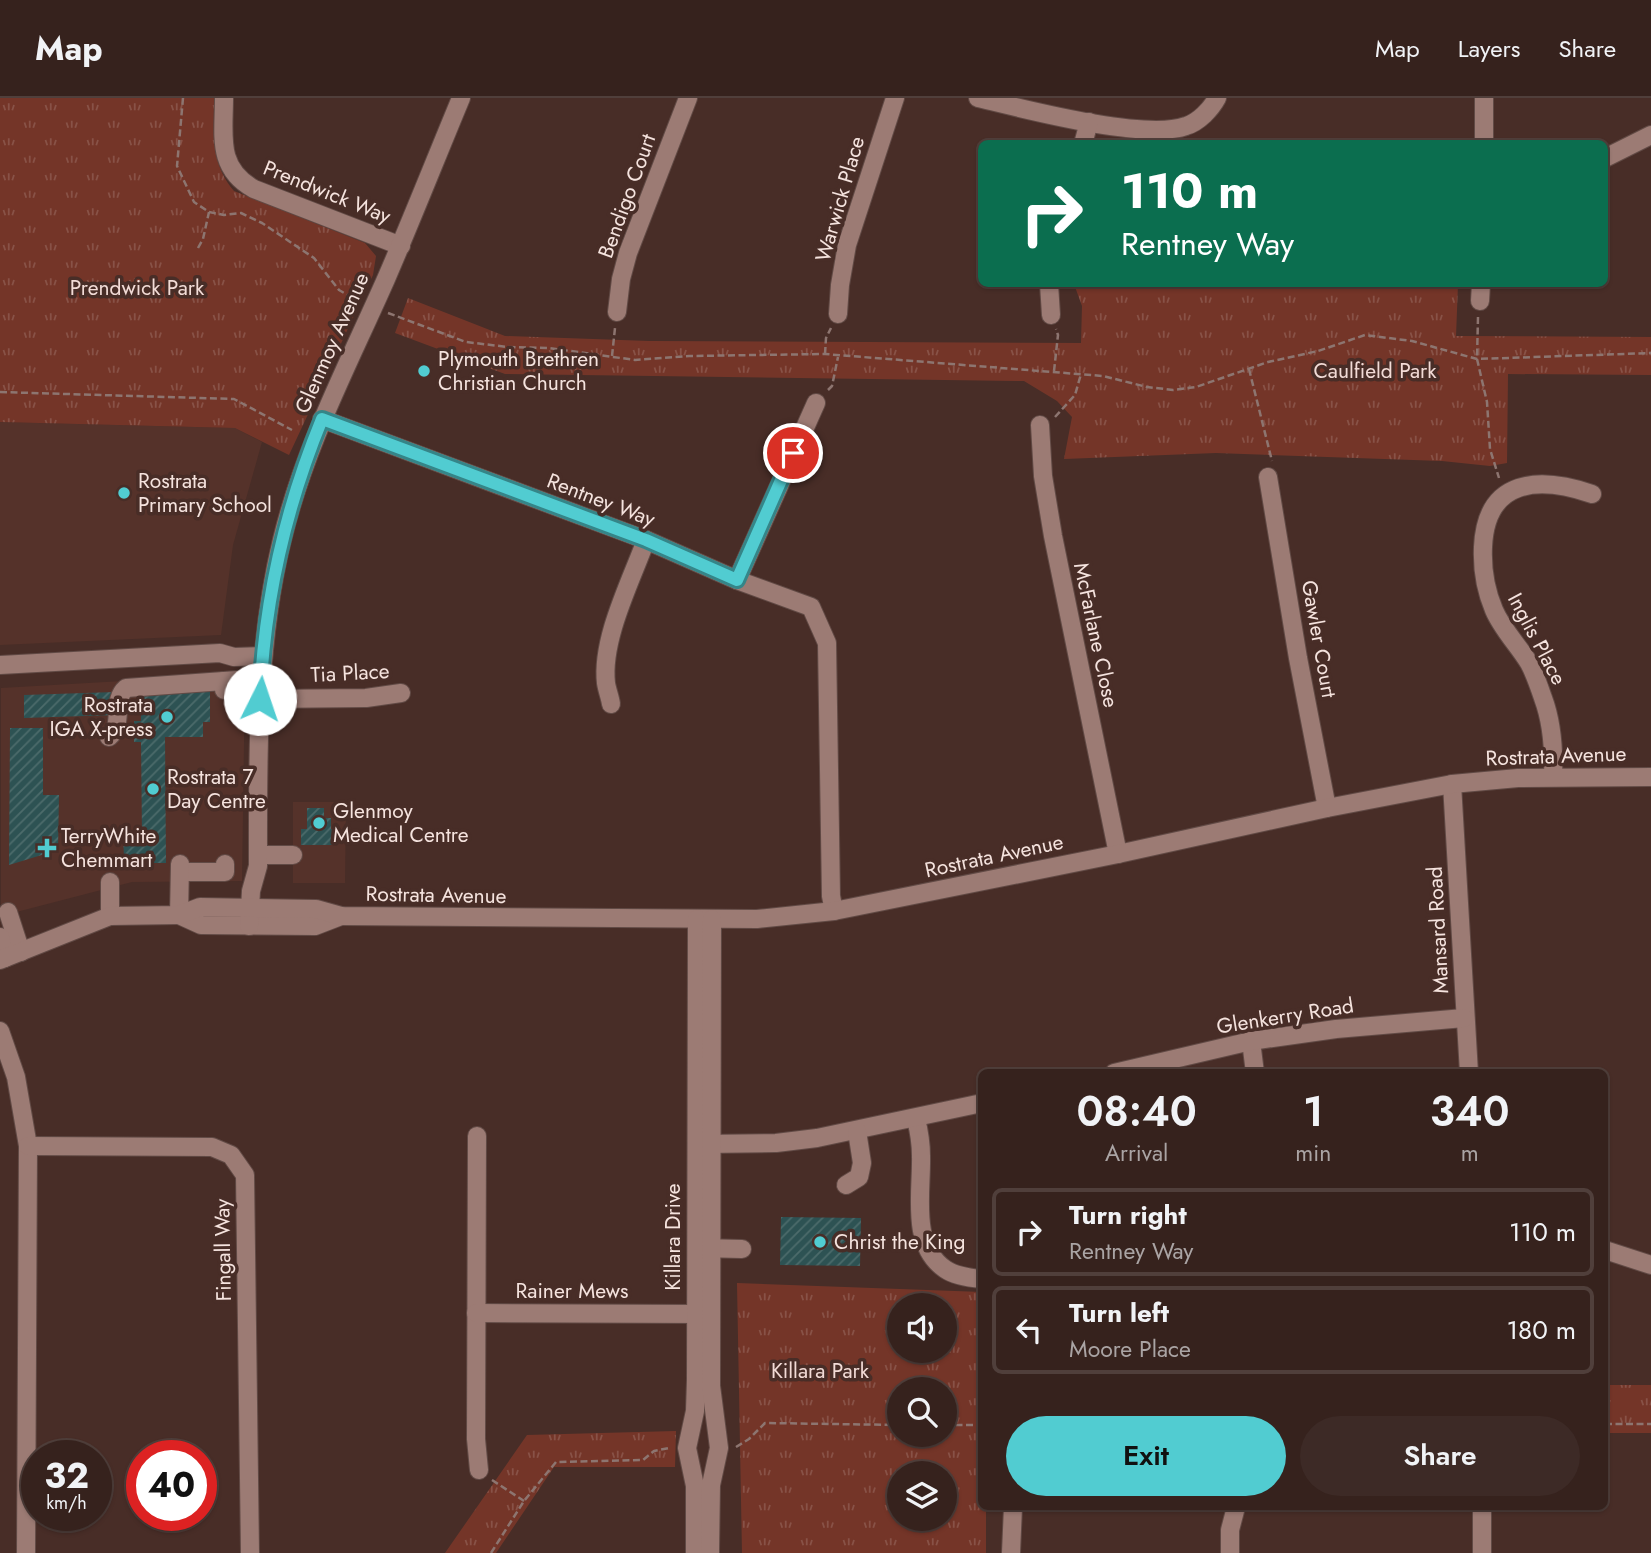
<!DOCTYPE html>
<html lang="en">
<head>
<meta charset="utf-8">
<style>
	body { margin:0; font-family:Jost,sans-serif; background:#3d2a26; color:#f1f3f6; height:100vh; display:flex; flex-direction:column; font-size:26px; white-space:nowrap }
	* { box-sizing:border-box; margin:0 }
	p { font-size:23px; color:#aaa4a4 }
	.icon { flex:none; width:38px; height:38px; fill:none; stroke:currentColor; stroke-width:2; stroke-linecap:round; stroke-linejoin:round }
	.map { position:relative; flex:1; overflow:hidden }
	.sheet { position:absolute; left:978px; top:971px; width:630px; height:441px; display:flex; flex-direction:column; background:#36221d; border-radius:10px; box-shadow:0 2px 5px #0004,0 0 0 2px #503f3b }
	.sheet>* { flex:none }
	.top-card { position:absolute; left:978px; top:42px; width:630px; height:147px; border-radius:10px; box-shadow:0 2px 5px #0004,0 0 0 2px #503f3b; background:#0b6e4f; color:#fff; overflow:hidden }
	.fabs { position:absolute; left:887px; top:1195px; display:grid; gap:14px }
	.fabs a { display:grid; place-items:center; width:70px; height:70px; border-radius:50%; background:#36221d; box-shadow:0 2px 5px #0004,0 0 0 2px #503f3b; font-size:35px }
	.speed { position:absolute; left:21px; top:1342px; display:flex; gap:14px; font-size:35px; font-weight:700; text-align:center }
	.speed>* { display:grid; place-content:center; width:91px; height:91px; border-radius:50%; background:#36221d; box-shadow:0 2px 5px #0004,0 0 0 2px #503f3b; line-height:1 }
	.speed small { font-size:18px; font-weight:400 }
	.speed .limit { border:10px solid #d22; background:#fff; color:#111 }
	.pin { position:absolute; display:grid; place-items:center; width:60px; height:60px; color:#fff; margin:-30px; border:4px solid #fff; border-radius:50%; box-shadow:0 2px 7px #0007 }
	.me { position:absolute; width:77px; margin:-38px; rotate:4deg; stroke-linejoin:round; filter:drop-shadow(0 0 5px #0008) }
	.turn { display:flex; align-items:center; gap:24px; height:147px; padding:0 28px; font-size:32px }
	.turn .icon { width:91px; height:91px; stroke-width:2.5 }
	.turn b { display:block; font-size:49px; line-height:60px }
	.eta { display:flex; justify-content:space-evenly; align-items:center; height:119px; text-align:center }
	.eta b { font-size:42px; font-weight:600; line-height:49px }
	.cta { display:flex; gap:14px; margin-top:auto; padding:14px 28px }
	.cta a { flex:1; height:80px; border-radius:42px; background:#51ccd1; color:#111; font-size:28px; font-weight:600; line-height:80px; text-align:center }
	.cta a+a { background:#3d2a26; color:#f1f3f6 }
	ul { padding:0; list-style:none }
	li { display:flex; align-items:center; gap:21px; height:88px; margin:0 14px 10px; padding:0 14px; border:4px solid #503f3b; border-radius:10px }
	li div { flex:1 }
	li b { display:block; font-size:26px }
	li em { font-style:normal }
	header { display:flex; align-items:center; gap:42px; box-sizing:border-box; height:98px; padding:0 35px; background:#36221d; border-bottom:2px solid #503f3b }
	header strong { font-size:33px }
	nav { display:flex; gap:38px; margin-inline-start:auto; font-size:24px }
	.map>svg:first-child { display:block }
	.built { fill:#55322a }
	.grass { fill:url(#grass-tufts); fill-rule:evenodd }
	.building { fill:url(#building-hatch) }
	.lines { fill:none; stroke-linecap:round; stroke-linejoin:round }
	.minor-casing { stroke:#614a45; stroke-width:20 }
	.path { stroke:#8d7570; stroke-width:2.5; stroke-dasharray:7 3.5; stroke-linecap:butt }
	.minor { stroke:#9c7b74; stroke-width:18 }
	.route-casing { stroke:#358588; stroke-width:18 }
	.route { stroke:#51ccd1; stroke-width:12 }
	.poi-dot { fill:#51ccd1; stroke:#482d27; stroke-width:2.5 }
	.labels { text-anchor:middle; stroke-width:7; stroke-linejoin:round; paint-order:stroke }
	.street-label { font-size:21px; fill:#f5e3de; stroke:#482d27 }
	.park-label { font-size:21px; fill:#f2dbd6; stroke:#482d27 }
	.poi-label { font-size:21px; fill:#f5e3de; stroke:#482d27; text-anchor:start }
</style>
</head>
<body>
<header>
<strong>Map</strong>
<nav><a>Map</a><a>Layers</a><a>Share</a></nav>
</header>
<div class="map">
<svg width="1651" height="1455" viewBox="0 0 1651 1455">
	<defs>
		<pattern id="grass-tufts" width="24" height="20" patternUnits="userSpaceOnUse" patternTransform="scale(1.75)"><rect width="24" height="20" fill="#743528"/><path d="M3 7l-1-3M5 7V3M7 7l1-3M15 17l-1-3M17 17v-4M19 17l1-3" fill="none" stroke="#885247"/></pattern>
		<pattern id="building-hatch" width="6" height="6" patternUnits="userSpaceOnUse" patternTransform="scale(1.75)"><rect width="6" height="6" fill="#2d5253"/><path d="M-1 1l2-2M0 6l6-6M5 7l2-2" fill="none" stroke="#4c6b6b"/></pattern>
	</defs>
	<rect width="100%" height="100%" fill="#482d27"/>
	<g class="built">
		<path d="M0 324 235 330 262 344 233 447 221 537 0 547Z"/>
		<path d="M245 576 242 783 132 784 1 818V590Z"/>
		<path d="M293 704H346L345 785H293Z"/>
	</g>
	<g class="grass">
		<path d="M0 0H214C214 35 210 65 234 93L365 145 376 158 373 177 289 357 235 330 0 324Z"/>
		<path d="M1074 186H1458L1456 238 1651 239V277L1508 276 1507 365 1490 368 1442 363 1216 355 1064 361 1072 319 1057 303 1024 283 505 276 395 235 408 200 505 238 649 243 1081 245 1082 208Z"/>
		<path d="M737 1185 982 1194V1409H986V1455H742ZM900 1208H945V1253H900ZM900 1292H945V1337H900ZM900 1376H945V1421H900Z"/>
		<rect x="1605" y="1287" width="46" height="48"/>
		<path d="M676 1333 675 1369H554L496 1455H445L527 1337Z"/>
	</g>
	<g class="building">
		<path d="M210 592V624H203V639H165L166 765H142V759H124L123 738H142L141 644H134V623H141V598L148 593Z"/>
		<path d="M115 594 116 617 24 620V597Z"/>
		<path d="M10 630H43V697H59L58 752 9 767Z"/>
		<path d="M307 710H324V720H331V731H338V747H301V731H307Z"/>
		<path d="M781 1119 861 1120 860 1168 780 1167Z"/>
	</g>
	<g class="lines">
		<g class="minor-casing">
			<g id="minor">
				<path d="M224 0C224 37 216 70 254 91L401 148"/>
				<path d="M978 0C1024 11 1145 43 1186 28 1199 24 1211 11 1217 0"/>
				<path d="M1083 46 1089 24"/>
				<path d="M1484 46V0"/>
				<path d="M1605 60 1651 37"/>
				<path d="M1049 186 1051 217"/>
				<path d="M1480 203 1481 186"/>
				<path d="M617 214 621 181 628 155 688 0"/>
				<path d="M838 216 840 187 847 147 895 0"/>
				<path d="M322 321 646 442 737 482 811 509 827 545 831 798 834 813"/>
				<path d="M1040 327 1043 378 1053 438 1118 756"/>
				<path d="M1268 379 1298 560 1327 710"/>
				<path d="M737 482 816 305"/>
				<path d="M0 567 220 555 234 559 263 558"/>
				<path d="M224 592V583L261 580"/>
				<path d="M260 601 366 600 401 595"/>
				<path d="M611 606C610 599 607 592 606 585 601 541 631 483 646 442"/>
				<path d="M109 639C125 625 111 603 126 590L224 583"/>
				<path d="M1553 679C1554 653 1552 624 1543 600 1539 588 1535 576 1529 565 1518 547 1502 531 1494 512 1485 491 1482 471 1483 449 1486 380 1539 378 1592 396"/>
				<path d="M1452 686 1469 975"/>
				<path d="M258 757H293"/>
				<path d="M180 774H225V766"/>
				<path d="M110 784V818"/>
				<path d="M8 814 21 854"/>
				<path d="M179 817 201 827 315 828 341 818"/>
				<path d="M179 817 180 766"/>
				<path d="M249 828 251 793 258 768C258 659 256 548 282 442 304 350 348 267 386 181 412 121 436 60 461 0"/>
				<path d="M0 839 5 860"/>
				<path d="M0 862 110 818 179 817 200 809 316 811 341 818 757 821 834 813 1118 756 1327 710 1452 686 1518 680 1651 679"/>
				<path d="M0 933 16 979 28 1048 26 1455"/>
				<path d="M1251 943 1255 975"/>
				<path d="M1114 975 1251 943 1336 931 1464 920"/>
				<path d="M916 1021C919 1033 921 1046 921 1058 922 1094 910 1147 945 1171 955 1178 970 1180 982 1181"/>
				<path d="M477 1038 476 1341 479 1372"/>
				<path d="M702 1046 776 1045 817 1040 982 1005"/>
				<path d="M28 1048 212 1049 231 1057 245 1077 250 1455"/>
				<path d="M846 1087 859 1079 862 1065 857 1033"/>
				<path d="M700 1150 742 1151"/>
				<path d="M1605 1152 1651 1167"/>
				<path d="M476 1215 707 1216"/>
				<path d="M695 1455V1388L687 1350 695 1313 696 1282 697 821"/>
				<path d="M710 1455 711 1387 719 1350 711 1288 712 821"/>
				<path d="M1011 1455 1013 1409"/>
				<path d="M1230 1455V1432L1236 1409"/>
				<path d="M1482 1455V1409"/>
			</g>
		</g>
		<g class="path">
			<path d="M183 0 177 68 194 104 209 114 224 117 241 115 262 125 314 160 339 192 358 203"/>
			<path d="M198 150 203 141 209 114"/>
			<path d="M388 215 466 244 508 249 549 250 635 262 689 258 825 256 888 261 1103 278 1147 289 1173 292 1196 289 1268 264 1318 253 1365 237 1412 243 1477 261 1651 255"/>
			<path d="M1478 219 1477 261 1487 304 1490 351 1499 380"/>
			<path d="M825 256 826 240 831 230"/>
			<path d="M612 258 615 230"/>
			<path d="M1249 271 1272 363"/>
			<path d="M1054 273 1058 237 1056 231"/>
			<path d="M828 292 832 288 838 259"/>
			<path d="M0 294 234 301 292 332"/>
			<path d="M1055 319 1075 297 1081 276"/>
			<path d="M1605 1326H1651"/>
			<path d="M945 1327H982"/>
			<path d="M736 1349 749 1341 765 1325 900 1327"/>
			<path d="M492 1382 524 1403"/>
			<path d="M491 1455 524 1403 556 1364 643 1362 654 1353 669 1350"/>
		</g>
		<use href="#minor" class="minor"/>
	</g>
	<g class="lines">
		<g class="route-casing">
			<path id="route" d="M260 601C264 504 285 411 322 321L646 442 737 482 793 355"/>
		</g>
		<use href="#route" class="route"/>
	</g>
	<g class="poi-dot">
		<circle cx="424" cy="273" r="7"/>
		<circle cx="124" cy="395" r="7"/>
		<circle cx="167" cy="619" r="7"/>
		<circle cx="153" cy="691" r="7"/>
		<circle cx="319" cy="725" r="7"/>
		<path d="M43.5 739.5h7v7h7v7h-7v7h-7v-7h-7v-7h7z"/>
		<circle cx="820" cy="1144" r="7"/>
	</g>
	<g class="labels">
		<g class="street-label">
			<text transform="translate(327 94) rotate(22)" y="7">Prendwick Way</text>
			<text transform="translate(627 98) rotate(-70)" y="7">Bendigo Court</text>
			<text transform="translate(840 101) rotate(-74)" y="7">Warwick Place</text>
			<text transform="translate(332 245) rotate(-66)" y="7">Glenmoy Avenue</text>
			<text transform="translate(601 402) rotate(21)" y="7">Rentney Way</text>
			<text transform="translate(1096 537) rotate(78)" y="7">McFarlane Close</text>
			<text transform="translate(1319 541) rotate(80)" y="7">Gawler Court</text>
			<text transform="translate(1537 541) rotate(62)" y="7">Inglis Place</text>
			<text transform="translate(350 575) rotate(-3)" y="7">Tia Place</text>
			<text transform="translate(1556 658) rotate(-2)" y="7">Rostrata Avenue</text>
			<text transform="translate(994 758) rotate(-12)" y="7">Rostrata Avenue</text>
			<text transform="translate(436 797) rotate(1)" y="7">Rostrata Avenue</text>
			<text transform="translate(1438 832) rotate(-93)" y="7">Mansard Road</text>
			<text transform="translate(1285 918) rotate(-9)" y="7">Glenkerry Road</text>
			<text transform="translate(673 1139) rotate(-90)" y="7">Killara Drive</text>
			<text transform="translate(223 1152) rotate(-91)" y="7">Fingall Way</text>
			<text x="572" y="1200">Rainer Mews</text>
		</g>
		<g class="park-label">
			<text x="137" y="197">Prendwick Park</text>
			<text x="1375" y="280">Caulfield Park</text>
			<text x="820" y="1280">Killara Park</text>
		</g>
		<g class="poi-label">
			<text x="438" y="268">Plymouth Brethren<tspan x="438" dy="24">Christian Church</tspan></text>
			<text x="138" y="390">Rostrata<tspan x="138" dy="24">Primary School</tspan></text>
			<text x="153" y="614" text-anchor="end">Rostrata<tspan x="153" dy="24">IGA X-press</tspan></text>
			<text x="167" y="686">Rostrata 7<tspan x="167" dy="24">Day Centre</tspan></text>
			<text x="333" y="720">Glenmoy<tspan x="333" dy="24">Medical Centre</tspan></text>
			<text x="61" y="745">TerryWhite<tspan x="61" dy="24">Chemmart</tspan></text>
			<text x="834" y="1151">Christ the King</text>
		</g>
	</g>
</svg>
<div class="fabs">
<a><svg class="icon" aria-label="sound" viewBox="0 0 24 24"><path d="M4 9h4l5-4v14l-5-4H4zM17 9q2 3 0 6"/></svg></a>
<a><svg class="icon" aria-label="search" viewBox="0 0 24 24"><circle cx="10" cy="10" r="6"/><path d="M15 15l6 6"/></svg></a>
<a><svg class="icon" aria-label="layers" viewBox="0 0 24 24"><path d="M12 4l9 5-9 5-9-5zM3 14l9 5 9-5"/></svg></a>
</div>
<div class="speed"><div>32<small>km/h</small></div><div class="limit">40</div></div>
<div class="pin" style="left:793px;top:355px;background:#d93025"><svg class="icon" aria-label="arrive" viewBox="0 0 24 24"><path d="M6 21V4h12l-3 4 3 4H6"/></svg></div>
<svg class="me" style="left:260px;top:601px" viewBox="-20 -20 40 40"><circle r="19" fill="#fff"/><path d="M0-13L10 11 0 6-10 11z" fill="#51ccd1"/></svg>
<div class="top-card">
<div class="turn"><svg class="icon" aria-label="right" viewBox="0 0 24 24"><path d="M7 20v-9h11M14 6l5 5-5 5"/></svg><div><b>110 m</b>Rentney Way</div></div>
</div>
<section class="sheet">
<div class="eta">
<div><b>08:40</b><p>Arrival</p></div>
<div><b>1</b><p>min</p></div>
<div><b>340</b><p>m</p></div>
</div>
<ul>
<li><svg class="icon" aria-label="right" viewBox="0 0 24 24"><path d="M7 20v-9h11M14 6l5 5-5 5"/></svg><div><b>Turn right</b><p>Rentney Way</p></div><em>110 m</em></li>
<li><svg class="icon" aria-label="left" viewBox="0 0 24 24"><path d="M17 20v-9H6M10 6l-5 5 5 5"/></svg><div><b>Turn left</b><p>Moore Place</p></div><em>180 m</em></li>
</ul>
<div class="cta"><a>Exit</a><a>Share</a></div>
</section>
</div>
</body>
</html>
